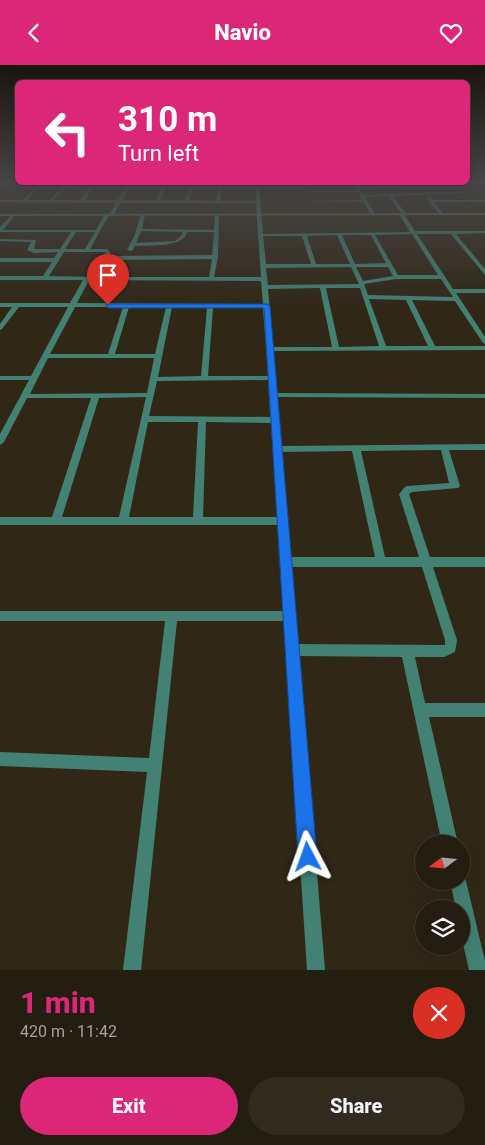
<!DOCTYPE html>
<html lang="en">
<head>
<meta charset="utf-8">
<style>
	body { margin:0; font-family:Roboto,sans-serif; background:#302a1f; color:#f1f3f6; height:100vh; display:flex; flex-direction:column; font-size:19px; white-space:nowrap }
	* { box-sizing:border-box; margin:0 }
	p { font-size:16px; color:#a3a29f }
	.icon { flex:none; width:28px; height:28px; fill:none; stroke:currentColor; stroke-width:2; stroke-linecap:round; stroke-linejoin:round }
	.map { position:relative; height:905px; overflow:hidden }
	.sheet { display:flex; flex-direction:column; background:#241d11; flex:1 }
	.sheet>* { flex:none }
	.banner { position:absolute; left:15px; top:15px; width:455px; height:105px; border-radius:8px; box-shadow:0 5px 20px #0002,0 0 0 1px #413b31; background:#db2777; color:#fff; overflow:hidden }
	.needle { width:32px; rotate:254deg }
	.controls { position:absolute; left:415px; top:770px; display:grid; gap:10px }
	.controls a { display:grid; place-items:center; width:55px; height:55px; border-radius:50%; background:#241d11; box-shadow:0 5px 20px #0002,0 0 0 1px #413b31; font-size:25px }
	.pin { position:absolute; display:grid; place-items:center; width:42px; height:42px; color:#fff; margin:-51px -21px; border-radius:50% 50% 50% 0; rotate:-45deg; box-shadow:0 0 5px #0007 }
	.pin .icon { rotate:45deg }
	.me { position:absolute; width:55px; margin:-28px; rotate:356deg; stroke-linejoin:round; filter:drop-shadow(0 0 4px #0008) }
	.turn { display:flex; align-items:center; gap:18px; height:105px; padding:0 20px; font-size:22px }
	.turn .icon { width:65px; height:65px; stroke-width:2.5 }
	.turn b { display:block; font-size:35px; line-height:42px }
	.round { display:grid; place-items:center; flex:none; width:52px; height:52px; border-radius:26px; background:#302a1f }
	.summary { display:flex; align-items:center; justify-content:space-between; height:85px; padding:0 20px }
	h1 { font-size:30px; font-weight:800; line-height:38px; color:#db2777 }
	.cta { display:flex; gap:10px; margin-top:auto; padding:10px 20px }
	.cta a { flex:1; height:58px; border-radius:30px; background:#db2777; color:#fff; font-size:20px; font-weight:800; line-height:58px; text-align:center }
	.cta a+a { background:#302a1f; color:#f1f3f6 }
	header { display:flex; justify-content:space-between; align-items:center; height:65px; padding:0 20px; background:#db2777; color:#fff; font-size:22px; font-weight:800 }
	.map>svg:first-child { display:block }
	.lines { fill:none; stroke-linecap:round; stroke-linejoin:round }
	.minor { fill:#438173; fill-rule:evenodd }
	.tertiary { fill:#438173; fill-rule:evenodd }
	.route { fill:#1a73e8; stroke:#114b97 }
</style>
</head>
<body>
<header><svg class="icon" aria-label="back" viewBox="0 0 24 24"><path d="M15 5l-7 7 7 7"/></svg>Navio<svg class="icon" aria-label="heart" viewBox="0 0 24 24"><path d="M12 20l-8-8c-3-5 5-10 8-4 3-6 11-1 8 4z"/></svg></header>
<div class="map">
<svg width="485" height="905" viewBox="0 0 485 905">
	<rect width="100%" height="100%" fill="#302717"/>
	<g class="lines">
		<g class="minor">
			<path d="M39 118H43L27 135H50L66 118H70L54 135H80L91 118H95L85 135H118L128 118H132L122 135H156L164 118H168L160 135H185L191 118H195L189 135 216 136 219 118H223L220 136H256L255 118H259L263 169 410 167 399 149 401 148 389 131 365 132 375 150 373 151 363 137 299 136 362 135 358 127 296 126 356 125 354 120 296 119 294 118H355L359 122H413L360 124 363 130 478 126 480 127 393 131 407 150 405 151 415 166H485V168L456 169 485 204V210L451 169H417L453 224H485V228H456L485 272V279L483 278 455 236 412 235 435 281H485V285L273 286 277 328 485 329V333L277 332 281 381 485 379V385H449L460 421 458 423 412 427 409 429 430 492H485V502H433L457 575 455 587 444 592H415L425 638H485V652H429L458 779H442L402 592 299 591 325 905H307L284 556H177L141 905H123L147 707 0 701V687L149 693 165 556H0V546H283L278 460H0V452H52L91 333H27L4 377 0 380V369L29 315H0V311H31L68 242H19L2 264 0 265V259L12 242H0V238H70L83 215H0V211H43L52 197H0V193H54L58 187 34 188 27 185 31 177 0 176V174L36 175 34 184H60L71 167H0V162L13 149 15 150 3 165H96L105 149 109 150 116 138 0 137V135H23ZM120 138H256L261 212H214L218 192 219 150 217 149 215 150 214 165 142 164 145 150 141 149 134 172 127 185 132 186 135 181C148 180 184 183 187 167H214L212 190 109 191 111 188 107 184H90L109 150 113 151ZM141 166 182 167V170L175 176 136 178ZM76 167H95L85 184H65ZM412 169 438 210H398L375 170ZM337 170 350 199H316L307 171ZM342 170H371L386 198 355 199ZM263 171H302L311 199H266ZM64 187H104L105 188 93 212 49 211ZM212 194 209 212H98L107 195ZM351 202 359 219 268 220 266 203ZM356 202H388L393 211 363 216ZM396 214H441L453 232 368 230 364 219ZM89 215 261 216 263 239 77 238ZM320 223 332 282H273L268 224ZM326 223H360L379 281 339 282ZM369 234 406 235 428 281H386ZM75 242H123L108 289H50ZM129 242H166L155 289H115ZM172 242 207 243 201 311 158 312ZM213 243H263L268 311H208ZM48 293H154L147 328 30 329ZM268 315 270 352 149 351 157 316ZM146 332 119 452H62L99 333ZM148 357H198L193 452H129ZM206 357 271 358 277 452H203ZM441 385 449 418 407 421 404 423 399 429 419 492H385L361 386ZM352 386 375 492H290L282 387ZM291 502H422L445 575V580L298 579Z"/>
			<path d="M406 118H459L457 119Z"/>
			<path d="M427 131H429L432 135H485V137H434L443 149 441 150 429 137Z"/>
			<path d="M461 809 464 810 466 816 485 896V905H469L461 870V844H456L450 816H461Z"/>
		</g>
		<g class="tertiary">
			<path d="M1 118H5L0 122V119Z"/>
			<path d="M485 148V150L0 151V149Z"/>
		</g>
	</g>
	<linearGradient id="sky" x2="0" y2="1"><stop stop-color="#1a150d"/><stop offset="0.48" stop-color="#484747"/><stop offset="1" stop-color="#484747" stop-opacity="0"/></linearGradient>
	<rect width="485" height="244" fill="url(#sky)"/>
	<path class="route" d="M106 239H267L270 241 317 792 314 799 308 801 301 799 298 792 264 243H108Z"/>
</svg>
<div class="controls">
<a><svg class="needle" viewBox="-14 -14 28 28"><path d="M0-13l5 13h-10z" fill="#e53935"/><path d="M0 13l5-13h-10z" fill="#a3a29f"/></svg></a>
<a><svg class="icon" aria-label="layers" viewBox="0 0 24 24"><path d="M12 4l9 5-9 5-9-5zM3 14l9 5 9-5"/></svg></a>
</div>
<div class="pin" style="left:108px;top:240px;background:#d93025"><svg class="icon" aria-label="arrive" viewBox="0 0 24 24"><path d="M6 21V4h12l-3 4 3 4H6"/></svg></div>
<svg class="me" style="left:308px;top:792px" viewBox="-20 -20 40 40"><path d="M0-17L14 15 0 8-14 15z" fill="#1a73e8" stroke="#fff" stroke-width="4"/></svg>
<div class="banner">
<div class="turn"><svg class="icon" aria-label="left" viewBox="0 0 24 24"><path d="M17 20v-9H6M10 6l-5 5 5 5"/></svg><div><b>310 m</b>Turn left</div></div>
</div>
</div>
<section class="sheet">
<div class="summary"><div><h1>1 min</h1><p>420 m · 11:42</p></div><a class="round" style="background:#d93025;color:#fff"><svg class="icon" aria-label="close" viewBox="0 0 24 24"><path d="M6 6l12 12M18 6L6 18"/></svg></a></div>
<div class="cta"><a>Exit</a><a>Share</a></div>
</section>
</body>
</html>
